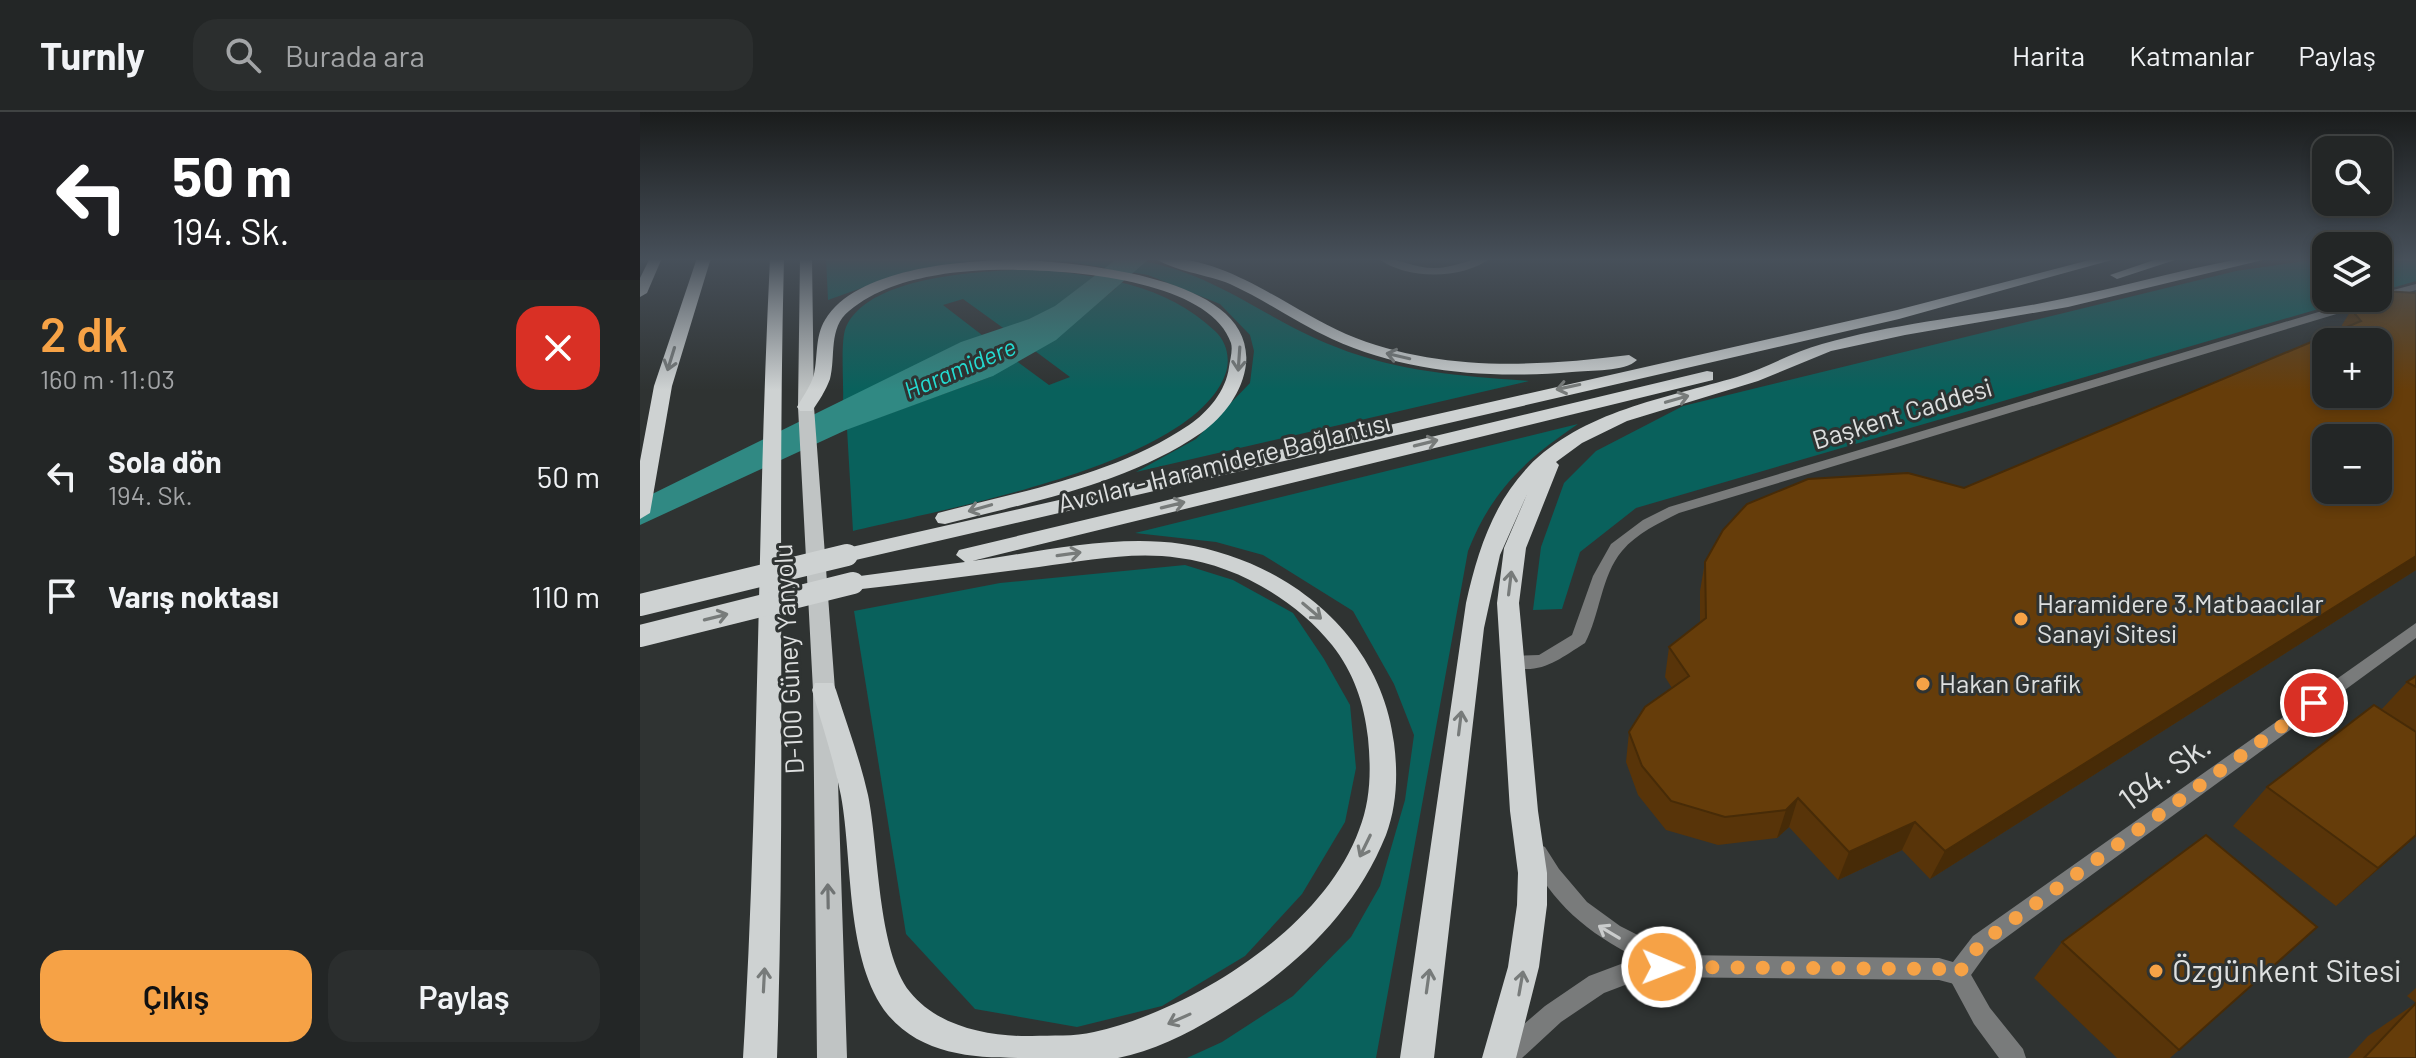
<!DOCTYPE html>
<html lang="tr">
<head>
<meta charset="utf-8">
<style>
	body { margin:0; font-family:Barlow,sans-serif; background:#2b2e2e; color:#f1f3f6; height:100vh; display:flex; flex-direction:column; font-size:30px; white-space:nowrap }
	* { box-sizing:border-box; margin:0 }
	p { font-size:26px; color:#a3a5a7 }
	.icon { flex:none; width:44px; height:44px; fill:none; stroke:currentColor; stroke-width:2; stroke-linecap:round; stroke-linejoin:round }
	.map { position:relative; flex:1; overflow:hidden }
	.side { display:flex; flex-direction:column; background:#232626; width:640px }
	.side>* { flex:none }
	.banner { background:#202124; color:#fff; overflow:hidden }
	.buttons { position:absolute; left:1672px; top:24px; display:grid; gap:16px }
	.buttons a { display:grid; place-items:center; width:80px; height:80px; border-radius:16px; background:#232626; box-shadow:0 4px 12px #0003,0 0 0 2px #404343; font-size:40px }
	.pin { position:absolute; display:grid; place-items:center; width:68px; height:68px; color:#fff; margin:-34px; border:4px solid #fff; border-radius:50%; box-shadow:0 2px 8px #0007 }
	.me { position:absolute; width:88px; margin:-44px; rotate:91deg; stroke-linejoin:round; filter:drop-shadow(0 0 6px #0008) }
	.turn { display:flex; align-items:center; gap:28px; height:168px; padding:0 40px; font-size:36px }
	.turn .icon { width:104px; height:104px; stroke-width:2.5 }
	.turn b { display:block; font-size:56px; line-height:68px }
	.round { display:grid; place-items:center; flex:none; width:84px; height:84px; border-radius:24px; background:#2b2e2e }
	.head { display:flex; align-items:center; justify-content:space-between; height:136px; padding:0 40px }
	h1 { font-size:48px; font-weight:600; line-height:60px; color:#f6a246 }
	.button { display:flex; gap:16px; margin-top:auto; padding:16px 40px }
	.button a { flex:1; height:92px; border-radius:24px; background:#f6a246; color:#111; font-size:32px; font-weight:600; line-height:92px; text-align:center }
	.button a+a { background:#2b2e2e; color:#f1f3f6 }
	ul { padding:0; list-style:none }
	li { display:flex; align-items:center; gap:24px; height:120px; padding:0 40px }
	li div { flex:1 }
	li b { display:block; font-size:30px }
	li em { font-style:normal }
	header { display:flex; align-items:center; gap:48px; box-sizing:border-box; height:112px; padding:0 40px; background:#232626; border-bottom:2px solid #404343 }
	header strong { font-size:38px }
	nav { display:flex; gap:44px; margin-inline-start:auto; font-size:28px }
	.search { width:560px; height:72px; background:#2b2e2e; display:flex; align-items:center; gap:20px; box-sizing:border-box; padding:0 28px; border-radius:24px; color:#a3a5a7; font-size:30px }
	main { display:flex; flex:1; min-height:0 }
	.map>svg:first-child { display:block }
	.green { fill:#09615c }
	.water { fill:#308983 }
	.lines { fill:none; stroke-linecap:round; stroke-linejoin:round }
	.minor { fill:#797b7b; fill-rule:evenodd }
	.tertiary { fill:#797b7b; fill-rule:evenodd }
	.primary { fill:#c0c4c4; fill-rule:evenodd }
	.trunk { fill:#ced2d2; fill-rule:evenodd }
	.trunk-bridge { stroke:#ced2d2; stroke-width:22 }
	.wall { fill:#583409 }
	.shaded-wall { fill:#472b07 }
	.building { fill:#663d0a; stroke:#472b07; stroke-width:2; fill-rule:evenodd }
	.oneway { stroke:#777b7a }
	.oneway2 { stroke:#707474 }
	.oneway3 { stroke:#cacccc }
	.route { stroke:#f6a246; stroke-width:14; stroke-dasharray:0 25.2 }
	.poi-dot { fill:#f6a246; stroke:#2f3332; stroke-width:3 }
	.labels { text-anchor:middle; stroke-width:6; stroke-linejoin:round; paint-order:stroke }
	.far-water-label { font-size:24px; font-style:italic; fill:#24dbd1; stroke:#2f3332 }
	.street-label { font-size:26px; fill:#dee0e0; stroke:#2f3332 }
	.poi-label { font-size:26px; fill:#dee0e0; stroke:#2f3332; text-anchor:start }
	.near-street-label { font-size:32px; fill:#dee0e0; stroke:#2f3332 }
	.near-poi-label { font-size:32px; fill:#dee0e0; stroke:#2f3332; text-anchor:start }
</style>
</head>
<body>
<header>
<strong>Turnly</strong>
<div class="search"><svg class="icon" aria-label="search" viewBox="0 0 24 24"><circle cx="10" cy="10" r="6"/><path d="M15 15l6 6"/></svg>Burada ara</div>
<nav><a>Harita</a><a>Katmanlar</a><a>Paylaş</a></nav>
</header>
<main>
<section class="side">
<div class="banner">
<div class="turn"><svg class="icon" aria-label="left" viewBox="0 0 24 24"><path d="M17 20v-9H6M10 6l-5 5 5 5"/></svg><div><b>50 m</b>194. Sk.</div></div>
</div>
<div class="head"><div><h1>2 dk</h1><p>160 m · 11:03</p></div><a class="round" style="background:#d93025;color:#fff"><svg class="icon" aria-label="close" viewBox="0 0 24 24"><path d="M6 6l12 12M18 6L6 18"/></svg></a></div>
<ul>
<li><svg class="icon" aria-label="left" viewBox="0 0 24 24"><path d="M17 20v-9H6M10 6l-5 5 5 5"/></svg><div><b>Sola dön</b><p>194. Sk.</p></div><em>50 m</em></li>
<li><svg class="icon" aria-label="arrive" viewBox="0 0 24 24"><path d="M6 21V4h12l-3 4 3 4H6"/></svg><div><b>Varış noktası</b></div><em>110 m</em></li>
</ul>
<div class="button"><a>Çıkış</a><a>Paylaş</a></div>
</section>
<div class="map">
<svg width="1776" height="946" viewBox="0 0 1776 946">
	<rect width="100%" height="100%" fill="#2f3332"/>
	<g class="green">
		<path d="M186 146H481C572 155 618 205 696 235 758 260 823 264 889 269L496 360 556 327 610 271 614 239 610 223 580 192 508 163 430 150 381 146 341 147 266 160 188 188Z"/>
		<path d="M1686 146V186H1716L996 396 940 440 922 497 893 498 901 435 924 371 956 339 1043 294 1596 159Z"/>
		<path d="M1738 146H1776V169L1738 180Z"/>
		<path d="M395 157C460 164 526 172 575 219 587 230 591 248 585 263 551 354 302 397 213 419L207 317 350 265 375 248 409 273 430 265 387 233 430 214 476 176 448 173 417 194 366 218 323 187 303 193 342 223 203 289C204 271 200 229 206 215 230 162 346 159 395 157Z"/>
		<path d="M938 312C885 348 852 378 828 439L736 946H547L582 930 653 884 711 825 740 774 765 688 774 623 754 572 713 499 623 443 576 430 495 421Z"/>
		<path d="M545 453 593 468 653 501 684 547 710 593 716 656 705 710 662 782 605 844 522 894 437 915 335 897 266 822 214 499 360 471Z"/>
	</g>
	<path class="water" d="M478 146H510L416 228 353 264 206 318 0 413V388L321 230 389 207 415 194Z"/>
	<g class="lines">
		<g class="minor">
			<path d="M737 146C756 145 774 156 794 156 814 156 832 145 851 146 821 168 767 168 737 146Z"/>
			<path d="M1776 511V526L1349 838 1326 870 1318 873 1299 868 1006 865 964 881 921 910 882 946H852L855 937 905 894 949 864 997 846C948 821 911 791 888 741L891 735 898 732 905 735 919 757 947 790 980 814 1037 843 1299 846 1313 850 1333 824Z"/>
		</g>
		<g class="tertiary">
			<path d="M1776 172V178L1039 401C1019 411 997 421 982 439 961 464 960 503 945 531 918 548 900 564 867 554L864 549 867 544 899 543 932 523 953 464 971 432 1003 408 1029 395 1725 186H1738V182Z"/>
			<path d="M1318 851 1326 854 1350 896 1383 937 1386 946H1359L1334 912 1307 862 1310 854Z"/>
		</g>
		<g class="primary">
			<path d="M10 146H22L7 181 0 185V166Z"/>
			<path d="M160 146H172L174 295 195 578 207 946H177L173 578 158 295Z"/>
		</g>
		<g class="trunk">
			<path d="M57 146H71L32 274 10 401 0 407V349L14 274Z"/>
			<path d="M130 146H144C137 413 146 679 137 946H103C119 679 117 413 130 146Z"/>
			<path d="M515 146C586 142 644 195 706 222 796 260 894 255 989 243L997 248C985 260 950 258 932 260 851 267 767 261 692 227 657 211 625 188 590 172 569 163 530 158 515 146Z"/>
			<path d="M1457 146H1479L1259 207 207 450 196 443 207 436 1257 198Z"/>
			<path d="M1520 146H1541L1477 167 1470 163Z"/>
			<path d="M1604 146H1631L1428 195 1265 223 1191 239 1118 269 987 309 942 331 916 350 919 353 886 436 879 491 898 699 907 761V793L899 855 876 946H842L868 855 877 793 878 761 870 699 857 491 864 436 888 380 860 443 844 516 794 946H760L826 491C837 442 852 393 888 355 942 299 1026 286 1097 265 1126 256 1153 240 1182 232 1252 212 1325 205 1397 192 1467 179 1535 159 1604 146Z"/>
			<path d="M386 148C446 152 615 166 606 252 603 279 584 305 561 321 487 372 391 390 305 412L298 411 295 406 298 401C382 379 475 363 549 313 568 300 586 279 589 255 590 248 593 238 591 231 566 155 362 151 298 163 267 168 234 178 209 199 188 216 196 244 190 267 186 278 179 289 172 299H160L157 295C163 284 171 274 174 262 178 244 175 224 185 208 217 154 331 147 386 148Z"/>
			<path d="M1067 259 1073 260V268L332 449C400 440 474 422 542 432 647 448 741 523 754 631 758 661 757 694 746 723 717 795 663 849 599 890 564 913 520 938 478 946 451 946 420 946 392 946 340 946 285 946 248 903 205 849 213 749 201 684 194 648 182 613 172 578L175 571H193L196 578C207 613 220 647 228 683 239 736 237 838 270 880 298 915 350 925 392 924 412 923 434 925 454 920 552 898 683 817 719 718 731 688 731 657 728 626 724 591 714 561 692 533 656 488 596 453 539 446 492 439 446 449 399 455 337 463 275 471 213 478L205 476 202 471 205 466 325 450 316 443 319 438Z"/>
		</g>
		<g class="trunk-bridge">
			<path d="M0 493 207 443"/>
			<path d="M0 524 213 471"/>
		</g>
	</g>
	<g class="wall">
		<path d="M1776 181V458L1290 767 1262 738 1198 768 1149 715 1137 726 1078 733 1026 718 998 683 986 650 989 620 1032 576 1025 565 1029 535 1060 510V479L1065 450 1324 376 1701 218 1702 213 1718 187Z"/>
		<path d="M1776 564V724L1696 794 1593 714 1627 675 1741 598 1767 570Z"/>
		<path d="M1677 815 1530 946H1477L1394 866 1422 830Z"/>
		<path d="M1776 876V946H1708L1728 924 1776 891 1767 884Z"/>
	</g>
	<g class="shaded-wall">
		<path d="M1776 444V458L1290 767 1305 739Z"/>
		<path d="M1158 686 1149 715 1137 726 1146 698Z"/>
		<path d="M1275 710 1262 738 1198 768 1209 740Z"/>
		<path d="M1776 723V724L1696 794 1738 756Z"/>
	</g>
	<g class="building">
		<path d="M1743 179 1776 181V444L1305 739 1275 710 1209 740 1158 686 1146 698 1085 705 1031 689 1002 654 989 620 1005 595 1049 564 1029 535 1066 506 1065 450 1083 418 1107 392 1168 367 1268 361 1324 376 1721 209 1715 202 1718 187 1722 186H1738V180ZM1686 230H1738V282H1686ZM1686 326H1738V378H1686Z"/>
		<path d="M1776 564V575L1767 570Z"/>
		<path d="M1734 593 1776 620V723L1738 756 1627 675Z"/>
		<path d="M1566 723 1677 815 1539 938 1422 830Z"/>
		<path d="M1776 891V946H1724Z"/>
	</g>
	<defs><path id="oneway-shaft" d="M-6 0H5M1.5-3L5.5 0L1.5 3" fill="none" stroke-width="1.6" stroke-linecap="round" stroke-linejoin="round" transform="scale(2)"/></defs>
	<g class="oneway">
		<use href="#oneway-shaft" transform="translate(758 244) rotate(-167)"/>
		<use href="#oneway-shaft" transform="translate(31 247) rotate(107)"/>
		<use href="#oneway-shaft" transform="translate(599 247) rotate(94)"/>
		<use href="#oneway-shaft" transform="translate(928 275) rotate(168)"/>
		<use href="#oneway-shaft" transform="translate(1037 287) rotate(-16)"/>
		<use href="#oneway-shaft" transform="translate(786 331) rotate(-14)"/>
		<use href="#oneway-shaft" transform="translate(533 393) rotate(-14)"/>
		<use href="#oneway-shaft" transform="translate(340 396) rotate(164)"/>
		<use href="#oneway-shaft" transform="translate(429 442) rotate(-8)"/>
		<use href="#oneway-shaft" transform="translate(870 471) rotate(-83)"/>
		<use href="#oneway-shaft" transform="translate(672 499) rotate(40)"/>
		<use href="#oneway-shaft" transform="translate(76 505) rotate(-14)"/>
		<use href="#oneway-shaft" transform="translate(820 611) rotate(-83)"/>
		<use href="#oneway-shaft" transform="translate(725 734) rotate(116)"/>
		<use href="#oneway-shaft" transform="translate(124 868) rotate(-87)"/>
		<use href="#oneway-shaft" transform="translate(788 869) rotate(-82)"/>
		<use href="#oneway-shaft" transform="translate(881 871) rotate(-80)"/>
		<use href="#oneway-shaft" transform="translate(539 907) rotate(156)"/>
	</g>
	<use class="oneway2" href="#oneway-shaft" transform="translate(188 784) rotate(-91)"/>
	<use class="oneway3" href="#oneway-shaft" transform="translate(969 820) rotate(-149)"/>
	<linearGradient id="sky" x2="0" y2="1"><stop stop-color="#1a1c1c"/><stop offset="0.53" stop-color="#47505a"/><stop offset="1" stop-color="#47505a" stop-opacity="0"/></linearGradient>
	<rect width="1776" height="278" fill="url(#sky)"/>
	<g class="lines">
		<path class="route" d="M1022 855 1299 857 1318 862 1341 831 1674 591"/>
	</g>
	<g class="poi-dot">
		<circle cx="1381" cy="507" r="8"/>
		<circle cx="1283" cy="572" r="8"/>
		<circle cx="1516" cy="859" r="8"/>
	</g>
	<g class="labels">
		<g class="far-water-label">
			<text transform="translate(320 257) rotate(-23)" y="8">Haramidere</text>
		</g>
		<g class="street-label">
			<text transform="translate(1262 302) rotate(-17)" y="9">Başkent Caddesi</text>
			<text transform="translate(584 351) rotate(-14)" y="9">Avcılar - Haramidere Bağlantısı</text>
			<text transform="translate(149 547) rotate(-93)" y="9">D-100 Güney Yanyolu</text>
		</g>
		<g class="poi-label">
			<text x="1397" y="501">Haramidere 3.Matbaacılar<tspan x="1397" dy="30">Sanayi Sitesi</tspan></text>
			<text x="1299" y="581">Hakan Grafik</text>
		</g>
		<g class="near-street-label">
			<text transform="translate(1525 661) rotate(-36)" y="11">194. Sk.</text>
		</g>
		<g class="near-poi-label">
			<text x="1532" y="870">Özgünkent Sitesi</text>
		</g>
	</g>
</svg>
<div class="buttons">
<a><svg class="icon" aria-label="search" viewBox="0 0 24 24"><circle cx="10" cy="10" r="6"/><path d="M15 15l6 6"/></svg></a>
<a><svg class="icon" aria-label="layers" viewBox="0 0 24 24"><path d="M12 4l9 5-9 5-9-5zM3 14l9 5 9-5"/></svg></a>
<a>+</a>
<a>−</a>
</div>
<div class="pin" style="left:1674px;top:591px;background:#d93025"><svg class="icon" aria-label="arrive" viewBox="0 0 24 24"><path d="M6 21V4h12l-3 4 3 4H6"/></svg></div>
<svg class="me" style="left:1022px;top:855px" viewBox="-20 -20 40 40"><circle r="17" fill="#f6a246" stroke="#fff" stroke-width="3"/><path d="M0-11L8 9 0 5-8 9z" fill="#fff"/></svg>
</div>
</main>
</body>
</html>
